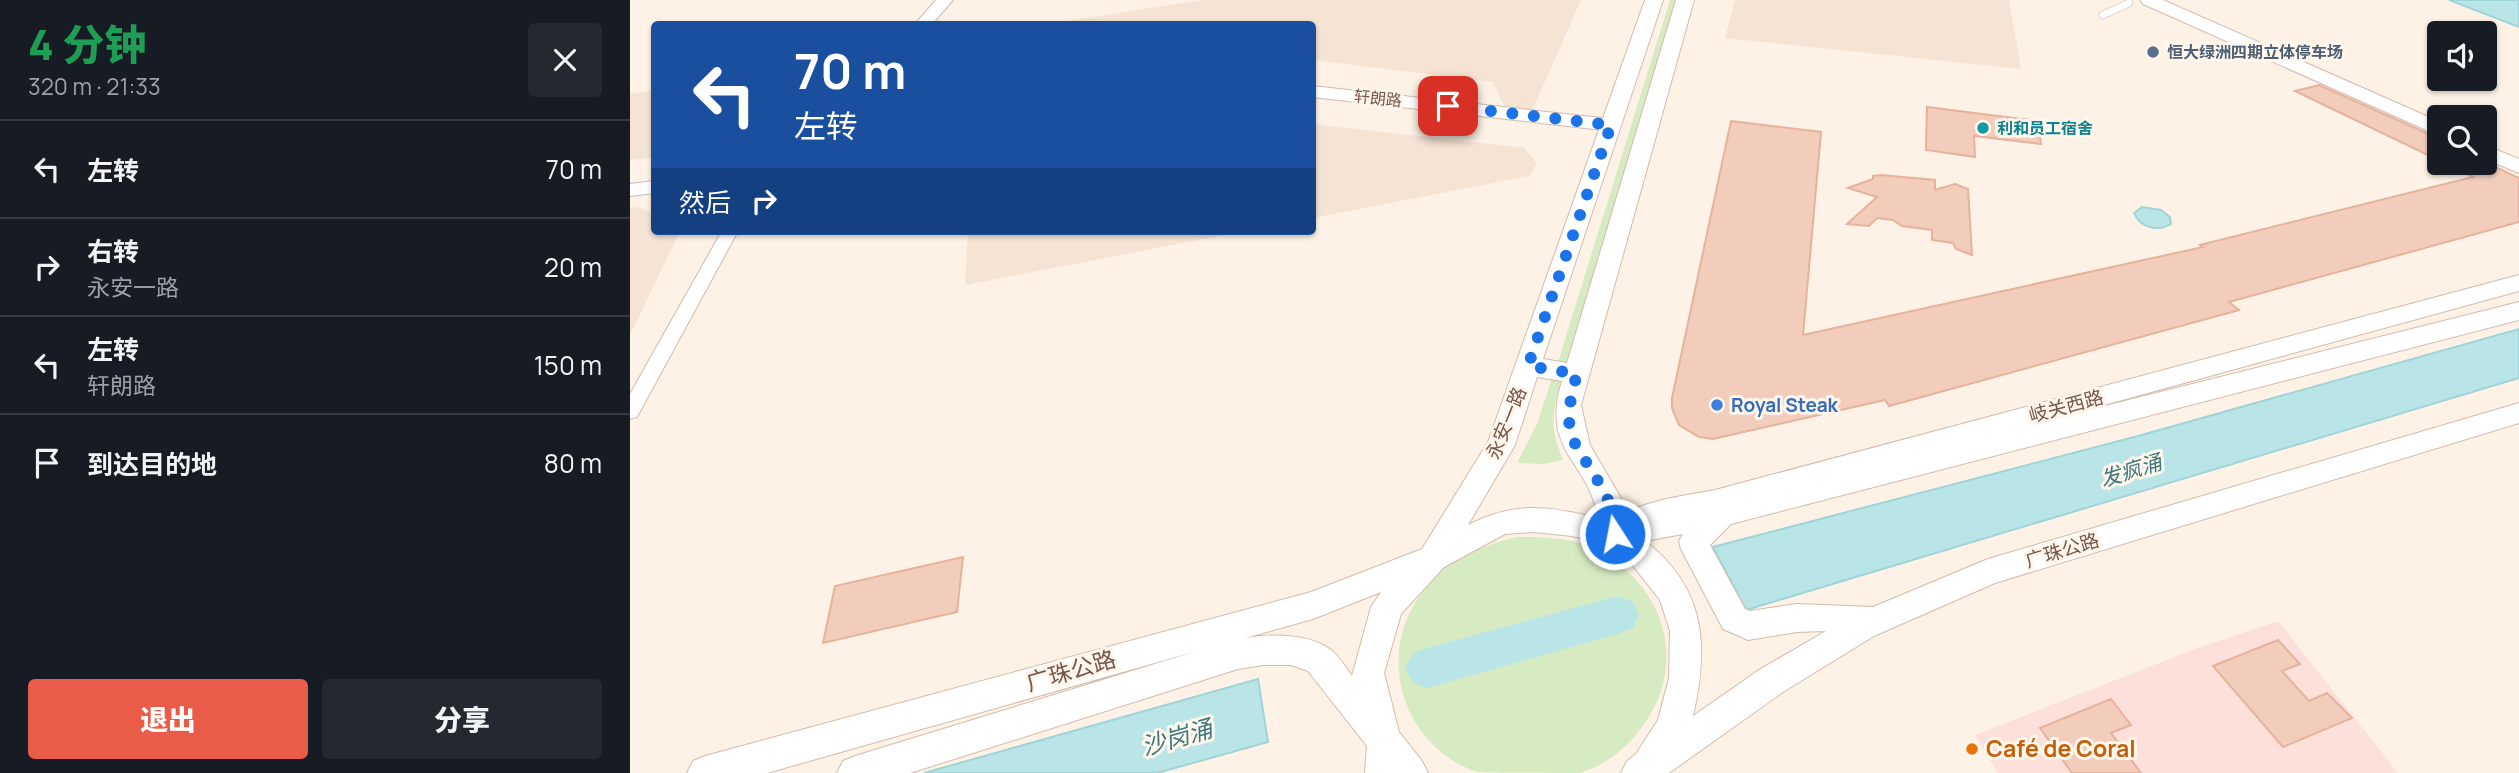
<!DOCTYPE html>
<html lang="zh">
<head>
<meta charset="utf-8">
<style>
	body { margin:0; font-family:Manrope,"Noto Sans SC",sans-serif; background:#242831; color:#f1f3f6; height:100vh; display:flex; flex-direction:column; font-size:26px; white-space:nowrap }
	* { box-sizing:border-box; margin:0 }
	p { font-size:23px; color:#9ea1a6 }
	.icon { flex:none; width:38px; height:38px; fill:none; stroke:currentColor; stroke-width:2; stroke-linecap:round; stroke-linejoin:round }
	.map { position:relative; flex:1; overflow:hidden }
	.details { display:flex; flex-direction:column; background:#171b24; width:630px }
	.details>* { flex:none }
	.guide { position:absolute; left:21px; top:21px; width:665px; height:214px; border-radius:7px; box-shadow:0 2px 5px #0004; background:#1a4fa0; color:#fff; overflow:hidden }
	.tools { position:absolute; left:1797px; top:21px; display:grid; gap:14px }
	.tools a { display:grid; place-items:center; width:70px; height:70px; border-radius:7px; background:#171b24; box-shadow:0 2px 5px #0004; font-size:35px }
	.pin { position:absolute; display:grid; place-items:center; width:60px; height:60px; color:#fff; margin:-30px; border-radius:14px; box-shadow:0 4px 10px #0006 }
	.me { position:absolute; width:77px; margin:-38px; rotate:349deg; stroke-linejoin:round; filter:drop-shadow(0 0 5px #0008) }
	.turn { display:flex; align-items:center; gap:24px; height:147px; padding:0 28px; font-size:32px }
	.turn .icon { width:91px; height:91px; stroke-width:2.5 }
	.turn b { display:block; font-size:49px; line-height:60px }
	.then { display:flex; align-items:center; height:66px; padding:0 28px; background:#0003; gap:14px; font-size:26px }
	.round { display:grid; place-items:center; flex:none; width:74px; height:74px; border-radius:7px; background:#242831 }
	.summary { display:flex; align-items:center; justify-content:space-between; height:119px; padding:0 28px }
	h1 { font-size:42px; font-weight:800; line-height:52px; color:#1e9e55 }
	.cta { display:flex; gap:14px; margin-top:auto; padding:14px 28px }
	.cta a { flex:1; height:80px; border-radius:7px; background:#e95d48; color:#fff; font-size:28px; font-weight:800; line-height:80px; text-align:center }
	.cta a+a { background:#242831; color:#f1f3f6 }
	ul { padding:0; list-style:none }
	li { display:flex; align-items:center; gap:21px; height:98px; padding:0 28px; border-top:2px solid #363941 }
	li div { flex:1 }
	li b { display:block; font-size:26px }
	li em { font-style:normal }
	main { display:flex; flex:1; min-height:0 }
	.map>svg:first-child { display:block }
	.residential { fill:#f5e3d4 }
	.commercial { fill:#fde0d9 }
	.green { fill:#d7ebc3 }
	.water { fill:#b9e5e7; stroke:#9fd5d9; stroke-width:2 }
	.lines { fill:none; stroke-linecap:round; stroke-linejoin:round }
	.river { fill:#b9e5e7; fill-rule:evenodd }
	.building { fill:#f3cdbc; stroke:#e6b29c; stroke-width:2 }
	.service-casing { stroke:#d1baae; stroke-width:8 }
	.minor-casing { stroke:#d1baae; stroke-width:2 }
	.tertiary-casing { stroke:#d1baae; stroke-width:2 }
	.secondary-casing { stroke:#d4baab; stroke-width:2 }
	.service { stroke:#fff; stroke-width:7 }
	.minor { fill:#fff; fill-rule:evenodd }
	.tertiary { fill:#fff; fill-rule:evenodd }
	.secondary { fill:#fff; fill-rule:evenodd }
	.route { stroke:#1a73e8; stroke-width:12; stroke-dasharray:0 21.6 }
	.service-dot { fill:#5c6f8a; stroke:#fff6ec; stroke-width:2.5 }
	.culture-dot { fill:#0f9aa8; stroke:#fff6ec; stroke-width:2.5 }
	.shop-dot { fill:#3f7fe0; stroke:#fff6ec; stroke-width:2.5 }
	.food-dot { fill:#e8710a; stroke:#fff6ec; stroke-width:2.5 }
	.labels { text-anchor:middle; stroke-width:6; stroke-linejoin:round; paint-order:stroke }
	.far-service-label { font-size:16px; font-weight:bold; fill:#4e5e75; stroke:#fff6ec; text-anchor:start }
	.far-street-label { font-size:16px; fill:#77564a; stroke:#fff6ec }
	.far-culture-label { font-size:16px; font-weight:bold; fill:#0d838f; stroke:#fff6ec; text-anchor:start }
	.shop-label { font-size:19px; font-weight:bold; fill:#366cbe; stroke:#fff6ec; text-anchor:start }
	.street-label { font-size:19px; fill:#77564a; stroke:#fff6ec }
	.water-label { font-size:21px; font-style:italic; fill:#3c787c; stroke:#fff6ec }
	.near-street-label { font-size:23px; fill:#77564a; stroke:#fff6ec }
	.near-food-label { font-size:23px; font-weight:bold; fill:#c56008; stroke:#fff6ec; text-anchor:start }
	.near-water-label { font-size:24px; font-style:italic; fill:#3c787c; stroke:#fff6ec }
</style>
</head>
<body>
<main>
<section class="details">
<div class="summary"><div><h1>4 分钟</h1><p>320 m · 21:33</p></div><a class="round"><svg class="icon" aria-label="close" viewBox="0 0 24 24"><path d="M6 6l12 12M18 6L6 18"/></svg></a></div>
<ul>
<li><svg class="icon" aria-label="left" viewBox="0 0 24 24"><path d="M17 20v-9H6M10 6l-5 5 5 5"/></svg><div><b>左转</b></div><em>70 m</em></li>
<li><svg class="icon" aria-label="right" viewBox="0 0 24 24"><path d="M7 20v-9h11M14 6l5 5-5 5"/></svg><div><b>右转</b><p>永安一路</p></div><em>20 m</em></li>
<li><svg class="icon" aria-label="left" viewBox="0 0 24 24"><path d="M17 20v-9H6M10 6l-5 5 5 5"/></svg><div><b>左转</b><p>轩朗路</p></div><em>150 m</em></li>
<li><svg class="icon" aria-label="arrive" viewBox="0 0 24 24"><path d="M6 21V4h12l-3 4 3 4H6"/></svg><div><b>到达目的地</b></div><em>80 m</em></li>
</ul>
<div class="cta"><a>退出</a><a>分享</a></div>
</section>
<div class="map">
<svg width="1889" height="773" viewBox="0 0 1889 773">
	<rect width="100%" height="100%" fill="#fdf2e5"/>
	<g class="residential">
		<path d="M573 0H951L902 111 874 106 863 82 683 60 682 24H416Z"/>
		<path d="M1105 0H1379L1391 69 1095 38Z"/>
		<path d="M24 90V157L0 160V94Z"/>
		<path d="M683 124 894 148 907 163 899 176 683 218Z"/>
		<path d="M7 207 24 214V231H50L0 335V208Z"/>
		<path d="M338 231H615L335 285Z"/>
	</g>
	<path class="commercial" d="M1648 621 1768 773H1368L1345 735 1565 649Z"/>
	<g class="green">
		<path d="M1040 0H1048L937 364 928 362Z"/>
		<path d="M922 378 932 381C921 415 920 427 933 460L913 464 887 463 907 424Z"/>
		<path d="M886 537C913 537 940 537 965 549 1034 584 1060 662 1012 727 997 748 975 766 949 773 927 773 865 773 847 772 771 746 743 651 795 589 801 582 806 574 813 569 835 552 860 544 886 537Z"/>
	</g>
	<g class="water">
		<path d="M1819 0H1889V27Z"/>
		<path d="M1512 207 1531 210 1540 217 1541 224C1528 232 1510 228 1504 213Z"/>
		<path d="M1889 329V378L1116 610 1083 547 1508 436Z"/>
		<path d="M628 679 638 742 527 773H294Z"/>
	</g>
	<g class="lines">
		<path class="river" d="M988 596 1003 602 1009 615 1003 628 988 634 797 688 782 682 775 668 782 654 797 648Z"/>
	</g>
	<g class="building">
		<path d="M1689 85 1810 139V161L1665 91Z"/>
		<path d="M1297 107 1408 121 1411 144 1344 136 1345 157 1296 150Z"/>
		<path d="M1101 121 1191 132 1173 335 1573 247 1570 245 1843 177 1814 163H1857L1889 178V222L1599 302 1609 310 1259 406 1255 400 1083 439 1069 437 1049 425 1042 408V398Z"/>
		<path d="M1251 175 1305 180V190L1325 184 1338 189 1342 255 1326 249 1323 243 1302 240V230L1272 226 1263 220 1247 218 1239 226 1217 224 1247 197 1218 188 1243 179V176Z"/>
		<path d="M333 557 327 612 193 643 205 586Z"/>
		<path d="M1648 640 1670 664 1652 671 1679 701 1697 693 1722 718 1653 747 1583 666Z"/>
		<path d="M1481 699 1501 725 1481 733 1511 773H1442L1410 728Z"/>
	</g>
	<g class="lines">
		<g class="service-casing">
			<path id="service" d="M1473 15 1499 3"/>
		</g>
		<g class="minor-casing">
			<path id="minor" d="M92 231H108L7 417 0 419V394Z"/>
		</g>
		<g class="tertiary-casing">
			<g id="tertiary">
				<path d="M306 0H323L302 24H285Z"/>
				<path d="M682 86 981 119 990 125 981 131 682 97Z"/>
				<path d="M24 181V193L0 196V184Z"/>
				<path d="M1889 275V291L1085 512 1027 524 990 543 980 539 976 531C991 502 1056 496 1085 490Z"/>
			</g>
		</g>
		<g class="secondary-casing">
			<g id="secondary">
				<path d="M1015 0H1033L913 359 937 363 1046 0H1064L951 405 960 445 992 500 997 519 1092 502 1889 302V320L1101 524 1080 545 1115 609 1120 611 1167 604 1243 607 1358 559 1889 403V423L1365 583 1244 636 1153 692 1039 773H991L997 761 1006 754 1028 720 1039 678 1040 631 1030 600 1004 567 977 544 942 536 903 532 875 534 814 567 771 614 754 673 769 732 792 761 798 773H735L737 746 678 671 661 665H633L608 669 280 773H207L213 761 225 756 567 651 137 773H57L63 761 75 756 681 592 792 549 858 442ZM907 377 932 381C910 453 959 460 968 518 918 506 885 501 838 525L885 445ZM1053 534 1049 541 1051 549 1093 629 1118 640 1167 632 1196 631 1129 670 1063 716C1079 646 1076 588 1015 541ZM751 592 741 607 722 676C716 668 709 656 701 650 679 633 641 634 615 638L683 619Z"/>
				<path d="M1510 0H1533L1810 122V136L1513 4Z"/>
				<path d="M1855 145 1889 159V173L1855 159Z"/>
			</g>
		</g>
		<use href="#service" class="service"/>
		<use href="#minor" class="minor"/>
		<use href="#tertiary" class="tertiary"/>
		<use href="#secondary" class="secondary"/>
	</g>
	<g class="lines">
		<path class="route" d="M818 106 981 125 898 366 947 374C927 444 948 440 976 496 982 507 982 522 985 534"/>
	</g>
	<circle class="service-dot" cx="1523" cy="52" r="7"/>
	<circle class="culture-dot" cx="1353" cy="128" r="7"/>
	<circle class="shop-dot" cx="1087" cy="405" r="7"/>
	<circle class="food-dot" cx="1342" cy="749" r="7"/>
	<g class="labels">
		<g class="far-service-label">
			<text x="1537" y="58">恒大绿洲四期立体停车场</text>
		</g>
		<g class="far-street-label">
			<text transform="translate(748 98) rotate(6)" y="6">轩朗路</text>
		</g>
		<g class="far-culture-label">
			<text x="1367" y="134">利和员工宿舍</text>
		</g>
		<g class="shop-label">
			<text x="1101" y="412">Royal Steak</text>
		</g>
		<g class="street-label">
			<text transform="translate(1436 406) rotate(-15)" y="7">岐关西路</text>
			<text transform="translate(876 423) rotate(-68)" y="7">永安一路</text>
			<text transform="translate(1432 550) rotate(-17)" y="7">广珠公路</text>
		</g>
		<g class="water-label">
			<text transform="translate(1501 471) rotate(-17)" y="7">发疯涌</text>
		</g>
		<g class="near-street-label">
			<text transform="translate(441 671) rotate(-16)" y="8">广珠公路</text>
		</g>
		<g class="near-food-label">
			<text x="1356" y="757">Café de Coral</text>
		</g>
		<g class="near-water-label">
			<text transform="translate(547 738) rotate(-16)" y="8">沙岗涌</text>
		</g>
	</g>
</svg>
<div class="tools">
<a><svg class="icon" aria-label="sound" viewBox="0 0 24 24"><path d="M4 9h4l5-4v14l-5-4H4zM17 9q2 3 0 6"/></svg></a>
<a><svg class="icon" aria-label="search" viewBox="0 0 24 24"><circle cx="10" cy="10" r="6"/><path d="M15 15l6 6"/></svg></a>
</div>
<div class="pin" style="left:818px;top:106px;background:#d93025"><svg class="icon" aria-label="arrive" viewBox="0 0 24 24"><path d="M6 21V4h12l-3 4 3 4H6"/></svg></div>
<svg class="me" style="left:985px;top:534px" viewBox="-20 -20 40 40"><circle r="17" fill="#1a73e8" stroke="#fff" stroke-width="3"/><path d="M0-11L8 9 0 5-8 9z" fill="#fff"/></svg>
<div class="guide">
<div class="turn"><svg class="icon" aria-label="left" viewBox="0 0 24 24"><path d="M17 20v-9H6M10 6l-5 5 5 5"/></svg><div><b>70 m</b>左转</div></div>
<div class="then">然后<svg class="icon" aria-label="right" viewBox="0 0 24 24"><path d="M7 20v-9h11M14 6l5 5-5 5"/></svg></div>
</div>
</div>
</main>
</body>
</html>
